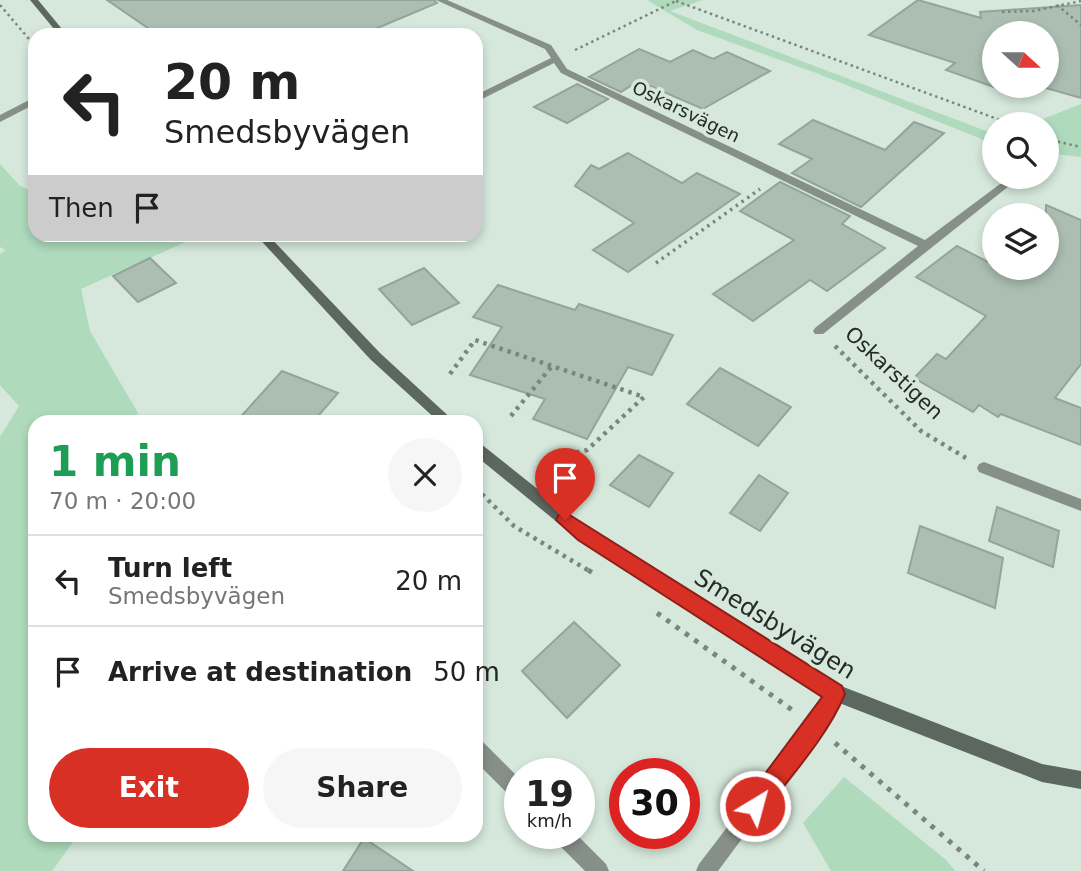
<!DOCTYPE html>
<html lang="en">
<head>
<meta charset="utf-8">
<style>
	body { margin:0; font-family:"DejaVu Sans",sans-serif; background:#f6f6f6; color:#222; height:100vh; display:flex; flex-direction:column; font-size:26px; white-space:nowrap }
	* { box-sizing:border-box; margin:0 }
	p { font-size:23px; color:#767676 }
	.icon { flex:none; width:38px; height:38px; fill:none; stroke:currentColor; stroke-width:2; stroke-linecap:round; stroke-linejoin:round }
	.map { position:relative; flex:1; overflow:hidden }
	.panel { position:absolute; left:28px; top:415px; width:455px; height:427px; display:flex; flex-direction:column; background:#fff; border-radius:21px; box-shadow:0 4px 10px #0003 }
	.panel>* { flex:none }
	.banner { position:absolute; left:28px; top:28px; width:455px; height:214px; border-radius:21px; box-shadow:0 4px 10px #0003; background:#fff; color:#222; overflow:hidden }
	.needle { width:46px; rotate:111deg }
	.fabs { position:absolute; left:982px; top:21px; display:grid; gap:14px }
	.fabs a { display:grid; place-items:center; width:77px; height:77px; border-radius:50%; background:#fff; box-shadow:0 4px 10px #0003; font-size:35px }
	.speed { position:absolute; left:504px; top:758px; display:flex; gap:14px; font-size:35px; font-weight:700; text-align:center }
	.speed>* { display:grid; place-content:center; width:91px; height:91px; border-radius:50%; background:#fff; box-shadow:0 4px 10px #0003; line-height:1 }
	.speed small { font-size:18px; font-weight:400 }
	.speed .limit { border:10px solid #d22; background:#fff; color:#111 }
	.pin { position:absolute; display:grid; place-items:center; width:60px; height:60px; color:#fff; margin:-72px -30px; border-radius:50% 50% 50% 0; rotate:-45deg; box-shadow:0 0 7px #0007 }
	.pin .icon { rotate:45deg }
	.me { position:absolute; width:77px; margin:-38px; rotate:37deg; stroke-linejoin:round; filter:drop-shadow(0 0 5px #0008) }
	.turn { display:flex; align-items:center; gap:24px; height:147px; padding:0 21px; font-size:32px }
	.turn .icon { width:91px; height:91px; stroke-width:2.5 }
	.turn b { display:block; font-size:49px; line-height:60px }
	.then { display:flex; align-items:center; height:66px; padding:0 21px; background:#0003; gap:14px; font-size:26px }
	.round { display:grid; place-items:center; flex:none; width:74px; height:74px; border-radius:37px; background:#f6f6f6 }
	.headline { display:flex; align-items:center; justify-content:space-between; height:119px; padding:0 21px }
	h1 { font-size:42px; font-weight:700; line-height:52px; color:#1e9e55 }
	.primary-button { display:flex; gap:14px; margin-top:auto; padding:14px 21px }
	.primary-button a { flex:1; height:80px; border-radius:42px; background:#d93025; color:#fff; font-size:28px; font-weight:700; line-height:80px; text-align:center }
	.primary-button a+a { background:#f6f6f6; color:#222 }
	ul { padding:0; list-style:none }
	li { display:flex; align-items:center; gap:21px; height:91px; padding:0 21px; border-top:2px solid #e0e0e0 }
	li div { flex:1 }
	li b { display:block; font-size:26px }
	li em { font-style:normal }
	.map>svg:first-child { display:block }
	.green { fill:#afdabc }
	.building { fill:#abbeb1; stroke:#93a598; stroke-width:2 }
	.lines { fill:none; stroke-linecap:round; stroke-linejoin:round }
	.path-far3 { stroke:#7a867d; stroke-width:2.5; stroke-dasharray:2.5 3.5; stroke-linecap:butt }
	.path-far2 { stroke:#7a867d; stroke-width:3.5; stroke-dasharray:2.5 4.5; stroke-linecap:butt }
	.path-far1 { stroke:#7a867d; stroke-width:4.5; stroke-dasharray:3.5 5; stroke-linecap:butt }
	.path { stroke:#7a867d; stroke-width:5; stroke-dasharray:4.5 7; stroke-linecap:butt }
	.lane { fill:#878f89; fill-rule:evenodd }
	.street { fill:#878f89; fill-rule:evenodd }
	.secondary { fill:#5c675f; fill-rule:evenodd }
	.route { fill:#d93025; stroke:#8d1f18; stroke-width:2 }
	.labels { text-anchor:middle; stroke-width:7; stroke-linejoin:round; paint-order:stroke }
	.far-street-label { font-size:18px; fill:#242b26; stroke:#d5e8db }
	.street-label { font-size:21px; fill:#242b26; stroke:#d5e8db }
	.near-street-label { font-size:24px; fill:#242b26; stroke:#d5e8db }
</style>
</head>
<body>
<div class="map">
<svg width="1081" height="871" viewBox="0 0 1081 871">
	<rect width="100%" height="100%" fill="#d5e8db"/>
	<g class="green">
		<path d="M647 0H703L670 11 994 134V144L816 73 697 30Z"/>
		<path d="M1081 104V157L1047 153 1046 124H1030Z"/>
		<path d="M0 164 20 186 35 192V234L201 235 81 289 90 331 138 413 129 422H35V835H78L52 871H0V437L19 406 0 385V254L6 250 0 247Z"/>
		<path d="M844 777 946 860 955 871H831L803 823Z"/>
	</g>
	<g class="building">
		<path d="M107 0H434L437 3 361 35H158Z"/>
		<path d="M918 0 981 18 980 12 1081 5V98L1046 88V33H994V87L946 70 955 63 869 35Z"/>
		<path d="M639 49 670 62 693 50 713 59 727 52 770 71 703 109 638 81 621 92 589 77Z"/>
		<path d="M577 84 608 99 567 123 534 107Z"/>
		<path d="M813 120 885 150 914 122 944 133 861 207 792 173 812 159 779 144Z"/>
		<path d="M628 153 682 183 697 173 740 194 628 272 593 250 634 223 575 186 591 165 599 169Z"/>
		<path d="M780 182 850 216 842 224 885 248 827 291 810 280 753 321 713 294 794 240 740 211Z"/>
		<path d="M1046 205 1081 220V364L1055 398 1081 408V445L1001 414 998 417 979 405 973 412 914 378 937 354 946 359 986 316 916 277 957 246 994 265V268H1046Z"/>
		<path d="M150 258 176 283 138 302 113 276Z"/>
		<path d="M424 268 459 303 412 325 379 289Z"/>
		<path d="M498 285 575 310 579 304 673 335 652 375 628 367 587 439 533 419 545 399 470 375 502 327 473 317Z"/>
		<path d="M720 368 791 407 758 446 687 404Z"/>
		<path d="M282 371 338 393 313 422H236Z"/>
		<path d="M639 455 673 473 649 507 610 485Z"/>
		<path d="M759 475 788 493 760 531 730 513Z"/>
		<path d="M997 507 1059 531 1053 567 989 541Z"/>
		<path d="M920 526 1003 558 995 608 908 573Z"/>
		<path d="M574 622 620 665 567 718 522 671Z"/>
		<path d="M364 838 413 871H343Z"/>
	</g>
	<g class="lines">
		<g class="path-far3">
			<path d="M676 1 1011 124"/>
			<path d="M0 5 35 46"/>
			<path d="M1057 5 1081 25"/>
			<path d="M1002 12 1033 11 1081 1"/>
			<path d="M575 50 678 0"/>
			<path d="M1046 139 1081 147"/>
		</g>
		<g class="path-far2">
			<path d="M231 234 240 244"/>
			<path d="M656 263 760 189"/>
		</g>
		<g class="path-far1">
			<path d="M835 346 921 431 966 458"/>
			<path d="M450 374 475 340 644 397 587 450 566 455"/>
			<path d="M511 416 552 366"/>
			<path d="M476 488 514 526 591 572"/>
		</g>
		<g class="path">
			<path d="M588 570 596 575"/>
			<path d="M657 613 795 712"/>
			<path d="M835 743 984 871"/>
		</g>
		<g class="lane">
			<path d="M476 740 483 742 520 779V801L513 799 476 762Z"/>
			<path d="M551 833H575L606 864 609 871H585L554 840Z"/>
		</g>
		<g class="street">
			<path d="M436 0H447L551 45 567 69 925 240 1000 184H1008L1009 186 823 334H815L813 331 815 328 918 246 561 73 554 63 476 102V95L551 58 545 49Z"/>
			<path d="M35 97V104L0 122V115Z"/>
			<path d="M984 462 1081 499V511L979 472 977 468 979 464Z"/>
			<path d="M835 684 841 687 844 693 821 732 718 871H696L699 864 809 720 829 687Z"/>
		</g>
		<g class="secondary">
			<path d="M30 0H38L67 35H59Z"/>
			<path d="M255 234H267L380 353 455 422H439L370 359Z"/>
			<path d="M476 442 481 444 589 530 841 686 1042 764 1081 771V789L1042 782 829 699 579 540 476 456Z"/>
		</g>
	</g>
	<path class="route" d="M565 512 842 686 845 694C827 737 791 776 762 814L755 817 747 814 744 806 747 798 822 697 578 540 556 520 559 514Z"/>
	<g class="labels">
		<g class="far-street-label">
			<text transform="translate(686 112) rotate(26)" y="6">Oskarsvägen</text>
		</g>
		<g class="street-label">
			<text transform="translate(894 373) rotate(43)" y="7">Oskarstigen</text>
		</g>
		<g class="near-street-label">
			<text transform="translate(775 624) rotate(32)" y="8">Smedsbyvägen</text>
		</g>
	</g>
</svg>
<div class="fabs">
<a><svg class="needle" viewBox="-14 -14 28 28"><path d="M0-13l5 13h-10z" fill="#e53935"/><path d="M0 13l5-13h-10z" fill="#767676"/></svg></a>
<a><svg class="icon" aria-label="search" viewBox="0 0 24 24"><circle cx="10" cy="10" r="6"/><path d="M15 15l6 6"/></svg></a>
<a><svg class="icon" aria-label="layers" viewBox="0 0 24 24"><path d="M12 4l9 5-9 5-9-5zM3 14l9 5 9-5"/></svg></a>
</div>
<div class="speed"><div>19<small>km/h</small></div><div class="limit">30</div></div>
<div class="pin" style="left:565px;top:520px;background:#d93025"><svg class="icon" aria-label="arrive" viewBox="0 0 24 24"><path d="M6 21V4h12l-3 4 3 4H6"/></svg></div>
<svg class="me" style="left:755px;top:806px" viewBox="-20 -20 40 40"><circle r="17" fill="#d93025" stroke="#fff" stroke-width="3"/><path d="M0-11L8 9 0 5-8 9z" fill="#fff"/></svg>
<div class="banner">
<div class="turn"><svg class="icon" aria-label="left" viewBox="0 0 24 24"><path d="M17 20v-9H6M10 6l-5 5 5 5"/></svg><div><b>20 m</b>Smedsbyvägen</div></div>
<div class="then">Then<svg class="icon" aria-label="arrive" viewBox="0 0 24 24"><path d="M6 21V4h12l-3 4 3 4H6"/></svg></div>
</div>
<section class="panel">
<div class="headline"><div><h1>1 min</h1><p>70 m · 20:00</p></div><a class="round"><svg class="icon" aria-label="close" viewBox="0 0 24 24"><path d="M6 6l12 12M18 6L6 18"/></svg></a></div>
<ul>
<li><svg class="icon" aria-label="left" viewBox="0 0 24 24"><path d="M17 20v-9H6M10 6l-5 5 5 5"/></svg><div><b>Turn left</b><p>Smedsbyvägen</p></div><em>20 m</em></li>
<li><svg class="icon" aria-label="arrive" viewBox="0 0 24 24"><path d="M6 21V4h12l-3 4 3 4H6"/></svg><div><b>Arrive at destination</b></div><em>50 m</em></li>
</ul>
<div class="primary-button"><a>Exit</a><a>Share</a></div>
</section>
</div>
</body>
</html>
